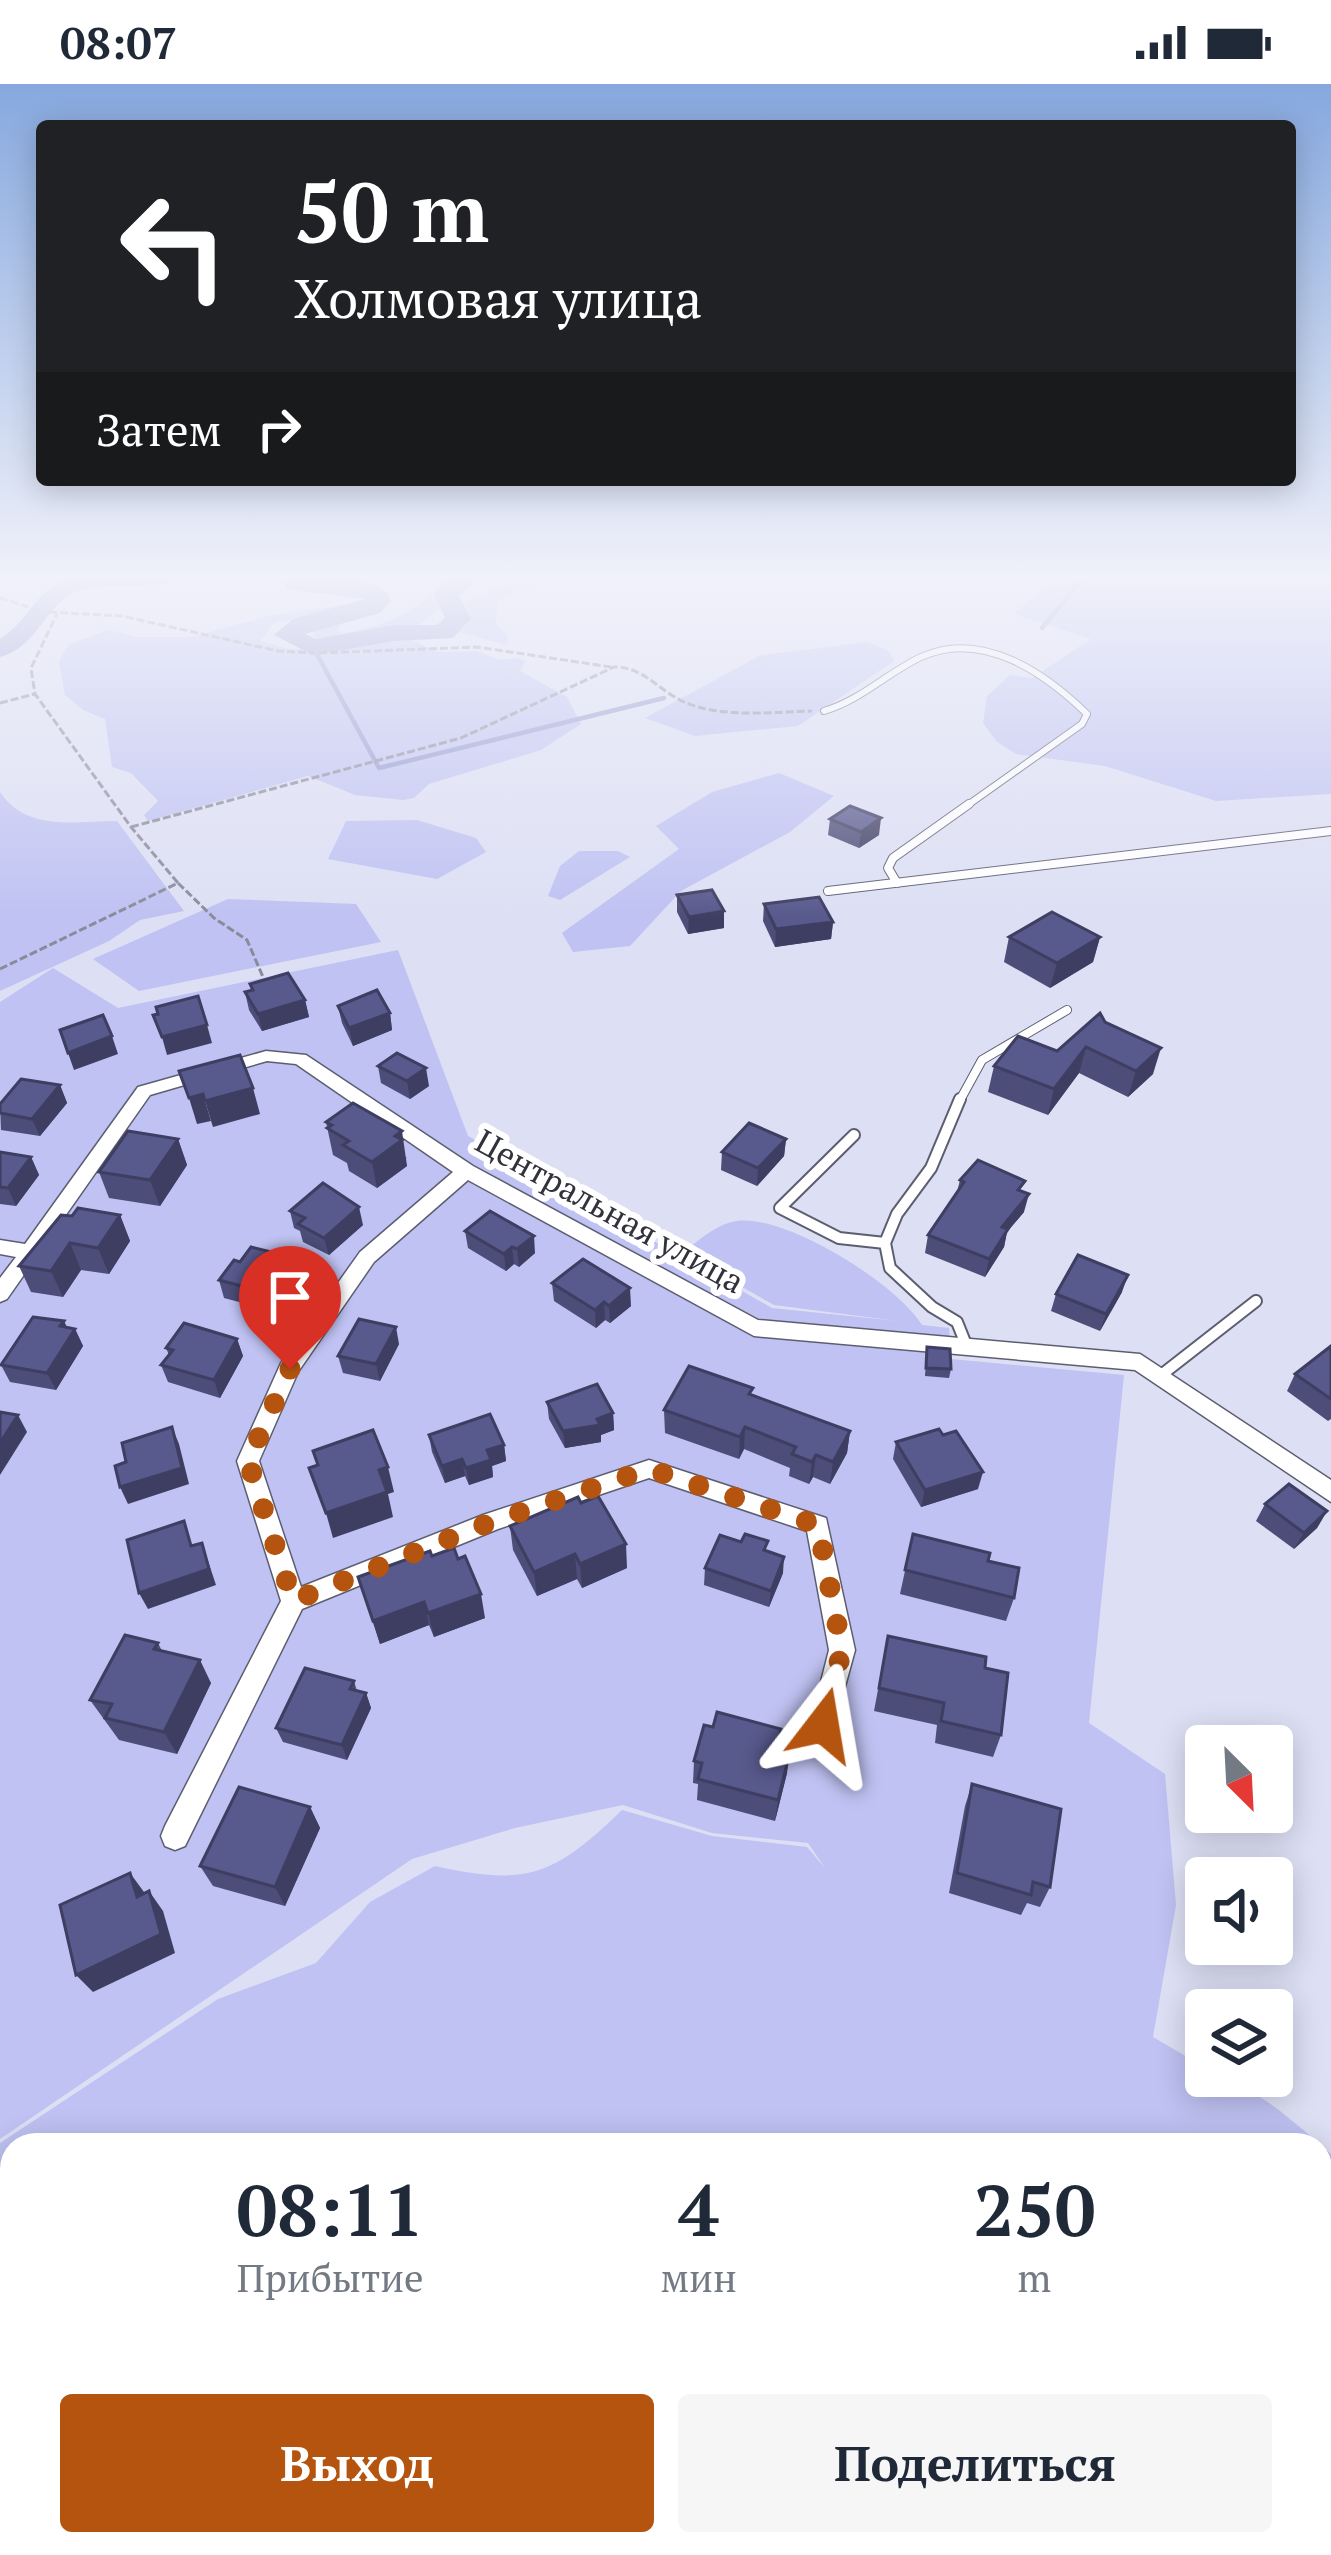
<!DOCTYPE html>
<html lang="ru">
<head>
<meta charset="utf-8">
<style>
	body { margin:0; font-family:"PT Serif",serif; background:#f6f6f7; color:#1f2937; height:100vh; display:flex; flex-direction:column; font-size:45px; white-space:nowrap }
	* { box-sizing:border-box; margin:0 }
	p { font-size:39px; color:#747a83 }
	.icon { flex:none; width:66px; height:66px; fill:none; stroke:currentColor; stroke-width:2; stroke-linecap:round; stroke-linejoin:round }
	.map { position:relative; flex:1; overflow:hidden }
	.sheet { position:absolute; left:0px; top:2049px; width:1332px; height:423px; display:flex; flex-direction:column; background:#fff; border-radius:36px 36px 0 0; box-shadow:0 6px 30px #0003 }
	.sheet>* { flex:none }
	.hud { position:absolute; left:36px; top:36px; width:1260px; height:366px; border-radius:12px; box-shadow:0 6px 30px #0003; background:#202124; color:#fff; overflow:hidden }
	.needle { width:78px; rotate:156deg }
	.controls { position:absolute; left:1185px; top:1641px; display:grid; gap:24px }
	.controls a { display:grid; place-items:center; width:108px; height:108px; border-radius:12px; background:#fff; box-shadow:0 6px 30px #0003; font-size:60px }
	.pin { position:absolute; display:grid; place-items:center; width:102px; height:102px; color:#fff; margin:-123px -51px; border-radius:50% 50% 50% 0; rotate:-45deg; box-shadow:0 0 12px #0007 }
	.pin .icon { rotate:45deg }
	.me { position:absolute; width:132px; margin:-66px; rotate:14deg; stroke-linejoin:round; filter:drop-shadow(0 0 9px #0008) }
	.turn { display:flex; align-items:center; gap:42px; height:252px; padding:0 60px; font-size:54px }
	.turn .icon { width:156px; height:156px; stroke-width:2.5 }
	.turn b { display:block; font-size:84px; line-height:102px }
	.then { display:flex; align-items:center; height:114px; padding:0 60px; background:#0003; gap:24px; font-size:45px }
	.eta { display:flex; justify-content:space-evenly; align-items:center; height:204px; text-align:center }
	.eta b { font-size:72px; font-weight:600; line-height:84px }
	.cta { display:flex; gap:24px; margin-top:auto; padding:24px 60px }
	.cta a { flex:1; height:138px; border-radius:12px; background:#b4540f; color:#fff; font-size:48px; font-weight:600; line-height:138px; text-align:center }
	.cta a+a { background:#f6f6f7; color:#1f2937 }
	.status { display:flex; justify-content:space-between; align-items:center; height:84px; padding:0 60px; background:#fff; direction:ltr }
	.status svg { height:33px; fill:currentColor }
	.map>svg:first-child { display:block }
	.green { fill:#bfc2f2 }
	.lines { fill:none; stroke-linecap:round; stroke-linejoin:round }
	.stream { stroke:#9396ce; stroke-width:4.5 }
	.river { fill:#9396ce; fill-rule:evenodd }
	.service-far2-casing { stroke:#5c5e70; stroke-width:8 }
	.service-far1-casing { stroke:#5c5e70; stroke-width:10 }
	.service-casing { stroke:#5c5e70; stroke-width:14 }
	.minor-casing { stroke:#5c5e70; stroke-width:3 }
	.path { stroke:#8a8b9a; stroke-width:3; stroke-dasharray:8 3; stroke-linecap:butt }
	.service-far2 { stroke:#fff; stroke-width:6 }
	.service-far1 { stroke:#fff; stroke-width:8 }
	.service { stroke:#fff; stroke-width:10 }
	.minor { fill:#fff; fill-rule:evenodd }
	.wall { fill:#4c4d78 }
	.shaded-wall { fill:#3e3e62 }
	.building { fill:#58598c; stroke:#3e3e62; stroke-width:3 }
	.route { stroke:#b4540f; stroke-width:21; stroke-dasharray:0 37.8 }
	.labels { text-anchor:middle; stroke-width:12; stroke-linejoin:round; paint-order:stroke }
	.street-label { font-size:33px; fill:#31323a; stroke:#fff }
</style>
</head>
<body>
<div class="status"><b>08:07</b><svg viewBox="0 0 49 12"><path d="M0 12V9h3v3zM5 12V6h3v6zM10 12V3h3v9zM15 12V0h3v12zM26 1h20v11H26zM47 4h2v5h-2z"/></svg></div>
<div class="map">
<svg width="1331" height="2471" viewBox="0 0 1331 2471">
	<rect width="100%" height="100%" fill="#dddff4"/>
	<g class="green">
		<path d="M448 489H459L441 512 445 520 417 542 330 556 314 553V545L342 539 338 547 343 549C388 541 422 528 448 489Z"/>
		<path d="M508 489H533L536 500 498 516 496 539 508 553 507 561 460 548 468 540 465 517 505 501Z"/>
		<path d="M1059 489H1331V710L1216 717 1105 682 1016 670 997 658 983 639 987 612 1010 591 1032 594 1091 555 1014 530Z"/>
		<path d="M367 517 373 519 352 528 275 538 260 557 288 565H316L412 556 438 568 478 567 498 576 519 574 525 578 520 587 567 613 581 640 541 666 429 700 414 714 403 716 355 711 308 692 148 737 144 731 158 717 131 689 112 683 105 635 83 626 65 611 59 578 68 561 108 546 138 553H192L269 532Z"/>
		<path d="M867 558 888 566 894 577 798 642 695 652 645 634 761 571Z"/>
		<path d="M779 689 834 712 790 748 681 807 630 862 573 868 562 849 679 765 656 742 712 708Z"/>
		<path d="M0 708C27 748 73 737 117 737L184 827 140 836 109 857 0 907Z"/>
		<path d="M417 736 476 754 486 768 437 795 328 775 346 737Z"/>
		<path d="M579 767H618L630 773 560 816 548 812 560 782Z"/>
		<path d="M228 815 356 820 381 858 139 907 93 875Z"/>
		<path d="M398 866 468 1052 772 1224 898 1237 774 1221 687 1172V1165C702 1154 717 1140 737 1137 786 1130 897 1200 922 1241L949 1244 951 1275 1124 1291 1089 1639 1165 1690 1176 1821 1153 1953 1206 1984V1992C1246 1992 1301 2044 1331 2070V2246L1320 2237V2061H12V2460H910L916 2471H7L0 2465V2059L218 1915 316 1879 370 1818 435 1782C528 1803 555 1791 622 1726L712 1752 807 1763 825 1784 808 1759 712 1749 623 1721 515 1744 412 1775 0 2055V918L53 884 118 924Z"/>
	</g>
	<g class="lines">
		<g class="stream">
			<path d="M862 497 871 489"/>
			<path d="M1042 544 1087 489"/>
			<path d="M313 563 379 684 664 614"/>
		</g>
		<g class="river">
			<path d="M91 489H184C157 511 112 496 80 506 45 518 39 563 0 573V555C41 527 32 499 91 489Z"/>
			<path d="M282 489H306L307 496C335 498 367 490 389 511L390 518 380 529 305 550 316 555 395 541H437L445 534 434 510C449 491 461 489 484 489L459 512 471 535 453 554 395 557 313 571 274 551 293 535 365 515 286 505Z"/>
			<path d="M1320 2319 1331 2323V2399L1320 2395Z"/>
			<path d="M1110 2460H1206L1201 2471H1105Z"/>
		</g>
		<g class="service-far2-casing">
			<path id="service-far2" d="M824 627C861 616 887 589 921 573 982 545 1045 589 1087 630L1082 640 965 723"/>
		</g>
		<g class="service-far1-casing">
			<g id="service-far1">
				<path d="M897 799 888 784 893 774 969 720"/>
				<path d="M828 807 1331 747"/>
				<path d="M959 1018 982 976 1067 926"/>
			</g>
		</g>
		<g class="service-casing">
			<g id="service">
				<path d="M960 1015 931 1084 897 1130 885 1159 890 1184 932 1223 957 1238 967 1263"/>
				<path d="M854 1051 780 1124 839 1154 885 1159"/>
				<path d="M1160 1292 1256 1217"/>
			</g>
		</g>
		<g class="minor-casing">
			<path id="minor" d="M266 967 306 971 473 1082 758 1236 1140 1270 1331 1396V1418L1135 1286 754 1252 468 1096 374 1178 298 1288 259 1377 301 1503 483 1431 649 1376 826 1434 855 1566 832 1650 823 1653 814 1650 810 1641 829 1566 807 1447 649 1394 498 1445 302 1525 185 1762 175 1766 165 1762 161 1752 165 1742 281 1517 237 1377 281 1279 360 1168 453 1088 296 980 267 977 150 1011 7 1215 0 1218V1194L16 1173 0 1170V1156L25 1160 138 1003Z"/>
		</g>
		<g class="path">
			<path d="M0 514 38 526"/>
			<path d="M49 528 122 532 278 567 314 569"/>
			<path d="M319 569 477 563 611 583"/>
			<path d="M0 619 35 610"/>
			<path d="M131 743 461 654 614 583C643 583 655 603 680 616 717 635 772 628 812 627"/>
			<path d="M178 799 214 834 247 856 263 893"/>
			<path d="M0 885 178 799 131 743 35 610 31 584 57 530"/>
		</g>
		<use href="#service-far2" class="service-far2"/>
		<use href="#service-far1" class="service-far1"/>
		<use href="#service" class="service"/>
		<use href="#minor" class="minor"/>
	</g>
	<g class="wall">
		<path d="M830 735 879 751 859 764 828 751Z"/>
		<path d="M677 811 724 827V844L688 850 677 828Z"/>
		<path d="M764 820 833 838 831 855 775 863 763 837Z"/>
		<path d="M1009 853H1100L1093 878 1050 904 1004 878Z"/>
		<path d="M250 900 305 916 309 933 262 947 249 926 245 908 251 906Z"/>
		<path d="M338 922 390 929 392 946 353 962 342 939Z"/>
		<path d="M1105 938 1153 990 1128 1013 1079 989 1048 1031 988 1008 994 982 1057 967Z"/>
		<path d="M378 982 429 1002 410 1015 381 999Z"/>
		<path d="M60 1001 67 1019 40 1052 1 1046 0 1020Z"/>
		<path d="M326 1038 407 1074 405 1075 407 1082 377 1104 349 1087 347 1079 333 1071Z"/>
		<path d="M178 1055 187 1081 160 1122 109 1114 99 1088Z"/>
		<path d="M786 1055 784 1072 757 1102 721 1086 722 1068Z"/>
		<path d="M0 1068 31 1073 39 1091 16 1122 0 1120Z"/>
		<path d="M960 1096 1022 1108 1024 1128 1007 1148 1004 1163 985 1193 925 1169 928 1151 957 1108Z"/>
		<path d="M290 1127 363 1141 329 1171 303 1158 300 1147 294 1144Z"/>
		<path d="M120 1131 130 1157 109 1190 81 1186 63 1213 31 1208 19 1182 72 1132Z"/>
		<path d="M465 1147 535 1169 519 1183 514 1180 506 1187 468 1164Z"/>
		<path d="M301 1192 269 1226 224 1214 219 1196Z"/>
		<path d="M552 1199 631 1222 610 1239 605 1236 596 1244 554 1217Z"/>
		<path d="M1122 1208 1100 1247 1051 1227 1056 1210Z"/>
		<path d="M64 1237 66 1243 75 1245 83 1262 56 1306 10 1298 1 1281Z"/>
		<path d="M237 1255 243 1272 220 1314 168 1298 161 1281 169 1271 166 1264Z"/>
		<path d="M399 1260 380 1297 343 1289 338 1272Z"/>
		<path d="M1331 1262V1335L1328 1337 1287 1307 1295 1290Z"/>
		<path d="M927 1263 951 1285 949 1294 925 1292Z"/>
		<path d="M752 1311 850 1347 847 1369 830 1400 813 1393 809 1400 789 1392 790 1384 744 1365 739 1375 665 1349 664 1326Z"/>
		<path d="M547 1318 613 1329 614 1346 601 1351V1358L565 1364 549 1335Z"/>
		<path d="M429 1351 504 1361 506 1377 492 1382 493 1393 469 1401 465 1392 445 1399 432 1368Z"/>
		<path d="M943 1351 978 1405 921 1423 893 1375 896 1358Z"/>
		<path d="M1265 1420 1327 1427 1317 1444 1294 1465 1256 1437Z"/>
		<path d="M510 1442 627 1484 582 1504 577 1495 537 1512 513 1466Z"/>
		<path d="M913 1450 988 1477 1014 1514 1006 1537 900 1510Z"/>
		<path d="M741 1458 767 1467 783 1489 769 1523 704 1501 705 1484Z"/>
		<path d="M432 1472 485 1534 434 1553 429 1541 380 1560 358 1493Z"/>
		<path d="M888 1552 985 1584 1001 1651 993 1673 935 1659 937 1641 874 1627Z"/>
		<path d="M158 1559 162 1567 211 1599 177 1670 119 1656 90 1616Z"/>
		<path d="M354 1597 357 1607 366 1609 371 1624 347 1676 283 1658 276 1644Z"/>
		<path d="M713 1643 781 1645 779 1664 787 1689 775 1737 697 1716 698 1700 693 1699 694 1677Z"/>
		<path d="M972 1700 1050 1803 1040 1823 1027 1819 1021 1831 949 1809 965 1722Z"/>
		<path d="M310 1723 320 1744 285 1822 213 1802 200 1782Z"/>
	</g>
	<g class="shaded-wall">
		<path d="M881 734 879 751 859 764 861 748Z"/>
		<path d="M724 827V844L688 850 689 833Z"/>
		<path d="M833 838 831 855 775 863 776 845Z"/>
		<path d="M1100 853 1093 878 1050 904 1057 879Z"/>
		<path d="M305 916 309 933 262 947 258 930Z"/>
		<path d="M390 929 392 946 353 962 349 944Z"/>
		<path d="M207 941 212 959 167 971 162 953Z"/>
		<path d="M112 952 118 970 74 986 68 969Z"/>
		<path d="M1086 963 1079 989 1048 1031 1054 1005Z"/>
		<path d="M1161 964 1153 990 1128 1013 1136 987Z"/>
		<path d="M426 984 429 1002 410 1015 407 997Z"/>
		<path d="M60 1001 67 1019 40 1052 32 1035Z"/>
		<path d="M253 1004 260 1030 213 1043 205 1017Z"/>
		<path d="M203 1010 211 1037 197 1040 189 1014Z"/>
		<path d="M402 1047 407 1082 377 1104 372 1078Z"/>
		<path d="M178 1055 187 1081 160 1122 150 1096Z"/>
		<path d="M786 1055 784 1072 757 1102 758 1084Z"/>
		<path d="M31 1073 39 1091 16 1122 8 1104Z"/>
		<path d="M1029 1110 1024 1128 1007 1148 1004 1163 985 1193 989 1175 1002 1143Z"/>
		<path d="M359 1123 363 1141 329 1171 324 1154Z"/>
		<path d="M120 1131 130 1157 109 1190 98 1164Z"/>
		<path d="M534 1152 535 1169 519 1183 517 1165Z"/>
		<path d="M70 1159 81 1186 63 1213 51 1187Z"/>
		<path d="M512 1163 514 1180 506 1187 504 1170Z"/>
		<path d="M296 1174 301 1192 269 1226 264 1208Z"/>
		<path d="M1128 1191 1122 1208 1100 1247 1106 1230Z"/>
		<path d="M630 1204 631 1222 610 1239 609 1222Z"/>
		<path d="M604 1218 605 1236 596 1244 595 1226Z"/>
		<path d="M64 1237 71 1252 75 1245 83 1262 56 1306 47 1289 60 1242Z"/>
		<path d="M396 1243 399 1260 380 1297 376 1280Z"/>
		<path d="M237 1255 243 1272 220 1314 214 1296Z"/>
		<path d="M613 1329 614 1346 601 1351V1358L565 1364 563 1347Z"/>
		<path d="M18 1331 27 1348 0 1391V1359Z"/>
		<path d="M172 1343 179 1360 189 1400 128 1420 120 1403Z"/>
		<path d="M745 1343 744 1365 739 1375 740 1353Z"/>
		<path d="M850 1347 847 1369 830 1400 833 1378Z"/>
		<path d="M504 1361 506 1377 492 1382 493 1393 469 1401 466 1384 487 1366Z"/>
		<path d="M816 1371 813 1393 809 1400 812 1378Z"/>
		<path d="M462 1375 465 1392 445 1399 442 1382Z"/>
		<path d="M388 1383 394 1408 388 1410 393 1433 333 1454 326 1429 379 1386Z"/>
		<path d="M983 1388 978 1405 921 1423 925 1406Z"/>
		<path d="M1327 1427 1317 1444 1294 1465 1304 1449Z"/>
		<path d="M202 1459 216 1501 148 1525 139 1509Z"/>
		<path d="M626 1460 627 1484 582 1504 580 1480Z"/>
		<path d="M575 1470 577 1495 537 1512 534 1488Z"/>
		<path d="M784 1473 783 1489 769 1523 771 1507Z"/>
		<path d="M481 1510 485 1534 434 1553 428 1529Z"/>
		<path d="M424 1518 429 1541 380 1560 373 1537Z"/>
		<path d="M200 1576 211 1599 177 1670 164 1648Z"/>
		<path d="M366 1609 371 1624 347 1676 342 1661Z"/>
		<path d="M790 1667 787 1689 775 1737 778 1716Z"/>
		<path d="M310 1723 320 1744 285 1822 275 1803Z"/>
		<path d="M130 1789 144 1808 151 1833 137 1813Z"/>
		<path d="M149 1807 163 1827 175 1869 93 1908 76 1891Z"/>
	</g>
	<g class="building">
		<path d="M850 722 881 734 861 748 830 735Z"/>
		<path d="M712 806 724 827 689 833 677 811Z"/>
		<path d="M819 813 833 838 776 845 764 820Z"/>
		<path d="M1052 828 1100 853 1057 879 1009 853Z"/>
		<path d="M288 889 305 916 258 930 245 908 253 906 250 900Z"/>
		<path d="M377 906 390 929 349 944 338 922Z"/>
		<path d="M198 912 207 941 162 953 153 931 158 930 156 923Z"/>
		<path d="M1100 929 1105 938 1161 964 1136 987 1086 963 1054 1005 994 982 1018 952 1057 967Z"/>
		<path d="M103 931 112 952 68 969 60 946Z"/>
		<path d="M397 969 426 984 407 997 378 982Z"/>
		<path d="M240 971 253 1004 205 1017 203 1010 189 1014 179 987Z"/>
		<path d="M21 995 60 1001 32 1035 0 1029V1020Z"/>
		<path d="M353 1019 402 1047 395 1052 402 1056 372 1078 343 1061 349 1057 327 1044 332 1041 326 1038Z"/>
		<path d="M749 1039 786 1055 758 1084 722 1068Z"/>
		<path d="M128 1047 178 1055 150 1096 99 1088Z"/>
		<path d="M0 1068 31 1073 8 1104 0 1103Z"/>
		<path d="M978 1076 1025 1097 1018 1106 1029 1110 1002 1143 1008 1145 989 1175 928 1151 964 1098 960 1096Z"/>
		<path d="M323 1099 359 1123 324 1154 298 1140 305 1134 290 1127Z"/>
		<path d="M78 1124 120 1131 98 1164 70 1159 51 1187 19 1182 61 1131 72 1132Z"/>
		<path d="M490 1127 534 1152 517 1165 512 1163 504 1170 465 1147Z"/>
		<path d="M251 1163 296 1174 264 1208 219 1196 234 1176 240 1178Z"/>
		<path d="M1078 1171 1128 1191 1106 1230 1056 1210Z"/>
		<path d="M583 1175 630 1204 609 1222 604 1218 595 1226 552 1199Z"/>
		<path d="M33 1233 64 1237 60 1242 75 1245 47 1289 1 1281Z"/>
		<path d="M359 1235 396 1243 376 1280 338 1272Z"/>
		<path d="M184 1239 237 1255 214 1296 161 1281 173 1266 166 1264Z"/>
		<path d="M1331 1262V1315L1295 1290Z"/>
		<path d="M927 1263 950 1265 951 1285 926 1284Z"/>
		<path d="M689 1282 753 1304 749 1310 850 1347 833 1378 816 1371 812 1378 792 1370 796 1363 745 1343 740 1353 664 1326Z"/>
		<path d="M597 1300 613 1329 597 1335 600 1341 563 1347 547 1318Z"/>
		<path d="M0 1328 18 1331 0 1359Z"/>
		<path d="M490 1330 504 1361 487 1366 491 1376 466 1384 462 1375 442 1382 429 1351Z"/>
		<path d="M172 1343 182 1384 120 1403 115 1382 126 1378 122 1359Z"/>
		<path d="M939 1345 943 1351 956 1347 983 1388 925 1406 896 1358Z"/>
		<path d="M373 1346 388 1383 379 1386 387 1408 326 1429 309 1384 318 1381 313 1367Z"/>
		<path d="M1289 1400 1327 1427 1304 1449 1265 1420Z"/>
		<path d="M598 1412 626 1460 580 1480 575 1470 534 1488 510 1442 578 1413 581 1419Z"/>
		<path d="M184 1437 191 1462 202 1459 209 1485 139 1509 127 1456Z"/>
		<path d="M745 1450 768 1457 764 1466 784 1473 771 1507 705 1484 720 1451 741 1458Z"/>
		<path d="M913 1450 990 1469 988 1477 1019 1484 1014 1514 905 1486Z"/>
		<path d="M454 1464 458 1475 465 1472 481 1510 428 1529 424 1518 373 1537 358 1493 430 1467 432 1472Z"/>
		<path d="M125 1551 158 1559 154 1565 200 1576 164 1648 105 1634 112 1620 90 1616Z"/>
		<path d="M888 1552 986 1573 985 1584 1008 1589 1001 1651 941 1637 944 1619 879 1604Z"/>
		<path d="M305 1584 354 1597 350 1605 366 1609 342 1661 276 1644Z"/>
		<path d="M717 1628 781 1645 777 1664 790 1667 778 1716 698 1695 702 1679 694 1677 704 1641 713 1643Z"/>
		<path d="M972 1700 1061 1725 1050 1803 1033 1798 1031 1811 957 1789Z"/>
		<path d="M239 1703 310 1723 275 1803 200 1782Z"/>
		<path d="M130 1789 137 1813 149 1807 161 1850 76 1891 60 1821Z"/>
	</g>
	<linearGradient id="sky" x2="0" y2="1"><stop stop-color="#86a8de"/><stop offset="0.59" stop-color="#f0f1fa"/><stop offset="1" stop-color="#f0f1fa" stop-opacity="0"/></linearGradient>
	<rect width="1331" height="835" fill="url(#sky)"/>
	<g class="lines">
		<path class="route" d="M290 1285 248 1377 293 1517 491 1438 649 1385 818 1441 842 1566 823 1641"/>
	</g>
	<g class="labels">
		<g class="street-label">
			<text transform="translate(610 1127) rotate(29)" y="12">Центральная улица</text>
		</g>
	</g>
</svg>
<div class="controls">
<a><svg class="needle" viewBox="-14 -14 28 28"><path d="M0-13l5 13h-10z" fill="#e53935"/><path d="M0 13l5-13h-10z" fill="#747a83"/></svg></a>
<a><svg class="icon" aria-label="sound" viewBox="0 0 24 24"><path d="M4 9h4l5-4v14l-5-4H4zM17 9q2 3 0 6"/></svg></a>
<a><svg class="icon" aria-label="layers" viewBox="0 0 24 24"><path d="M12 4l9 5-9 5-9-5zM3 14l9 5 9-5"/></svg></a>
</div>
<div class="pin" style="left:290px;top:1285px;background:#d93025"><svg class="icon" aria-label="arrive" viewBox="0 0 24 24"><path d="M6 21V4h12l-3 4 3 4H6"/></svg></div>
<svg class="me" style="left:823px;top:1641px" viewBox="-20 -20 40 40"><path d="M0-17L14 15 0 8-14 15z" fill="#b4540f" stroke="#fff" stroke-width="4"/></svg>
<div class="hud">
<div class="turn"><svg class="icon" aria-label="left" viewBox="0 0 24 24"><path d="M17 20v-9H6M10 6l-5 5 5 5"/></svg><div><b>50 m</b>Холмовая улица</div></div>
<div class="then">Затем<svg class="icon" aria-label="right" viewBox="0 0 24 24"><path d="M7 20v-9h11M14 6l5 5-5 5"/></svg></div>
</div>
<section class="sheet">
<div class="eta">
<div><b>08:11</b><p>Прибытие</p></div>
<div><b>4</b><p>мин</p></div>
<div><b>250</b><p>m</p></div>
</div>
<div class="cta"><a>Выход</a><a>Поделиться</a></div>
</section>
</div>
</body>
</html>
